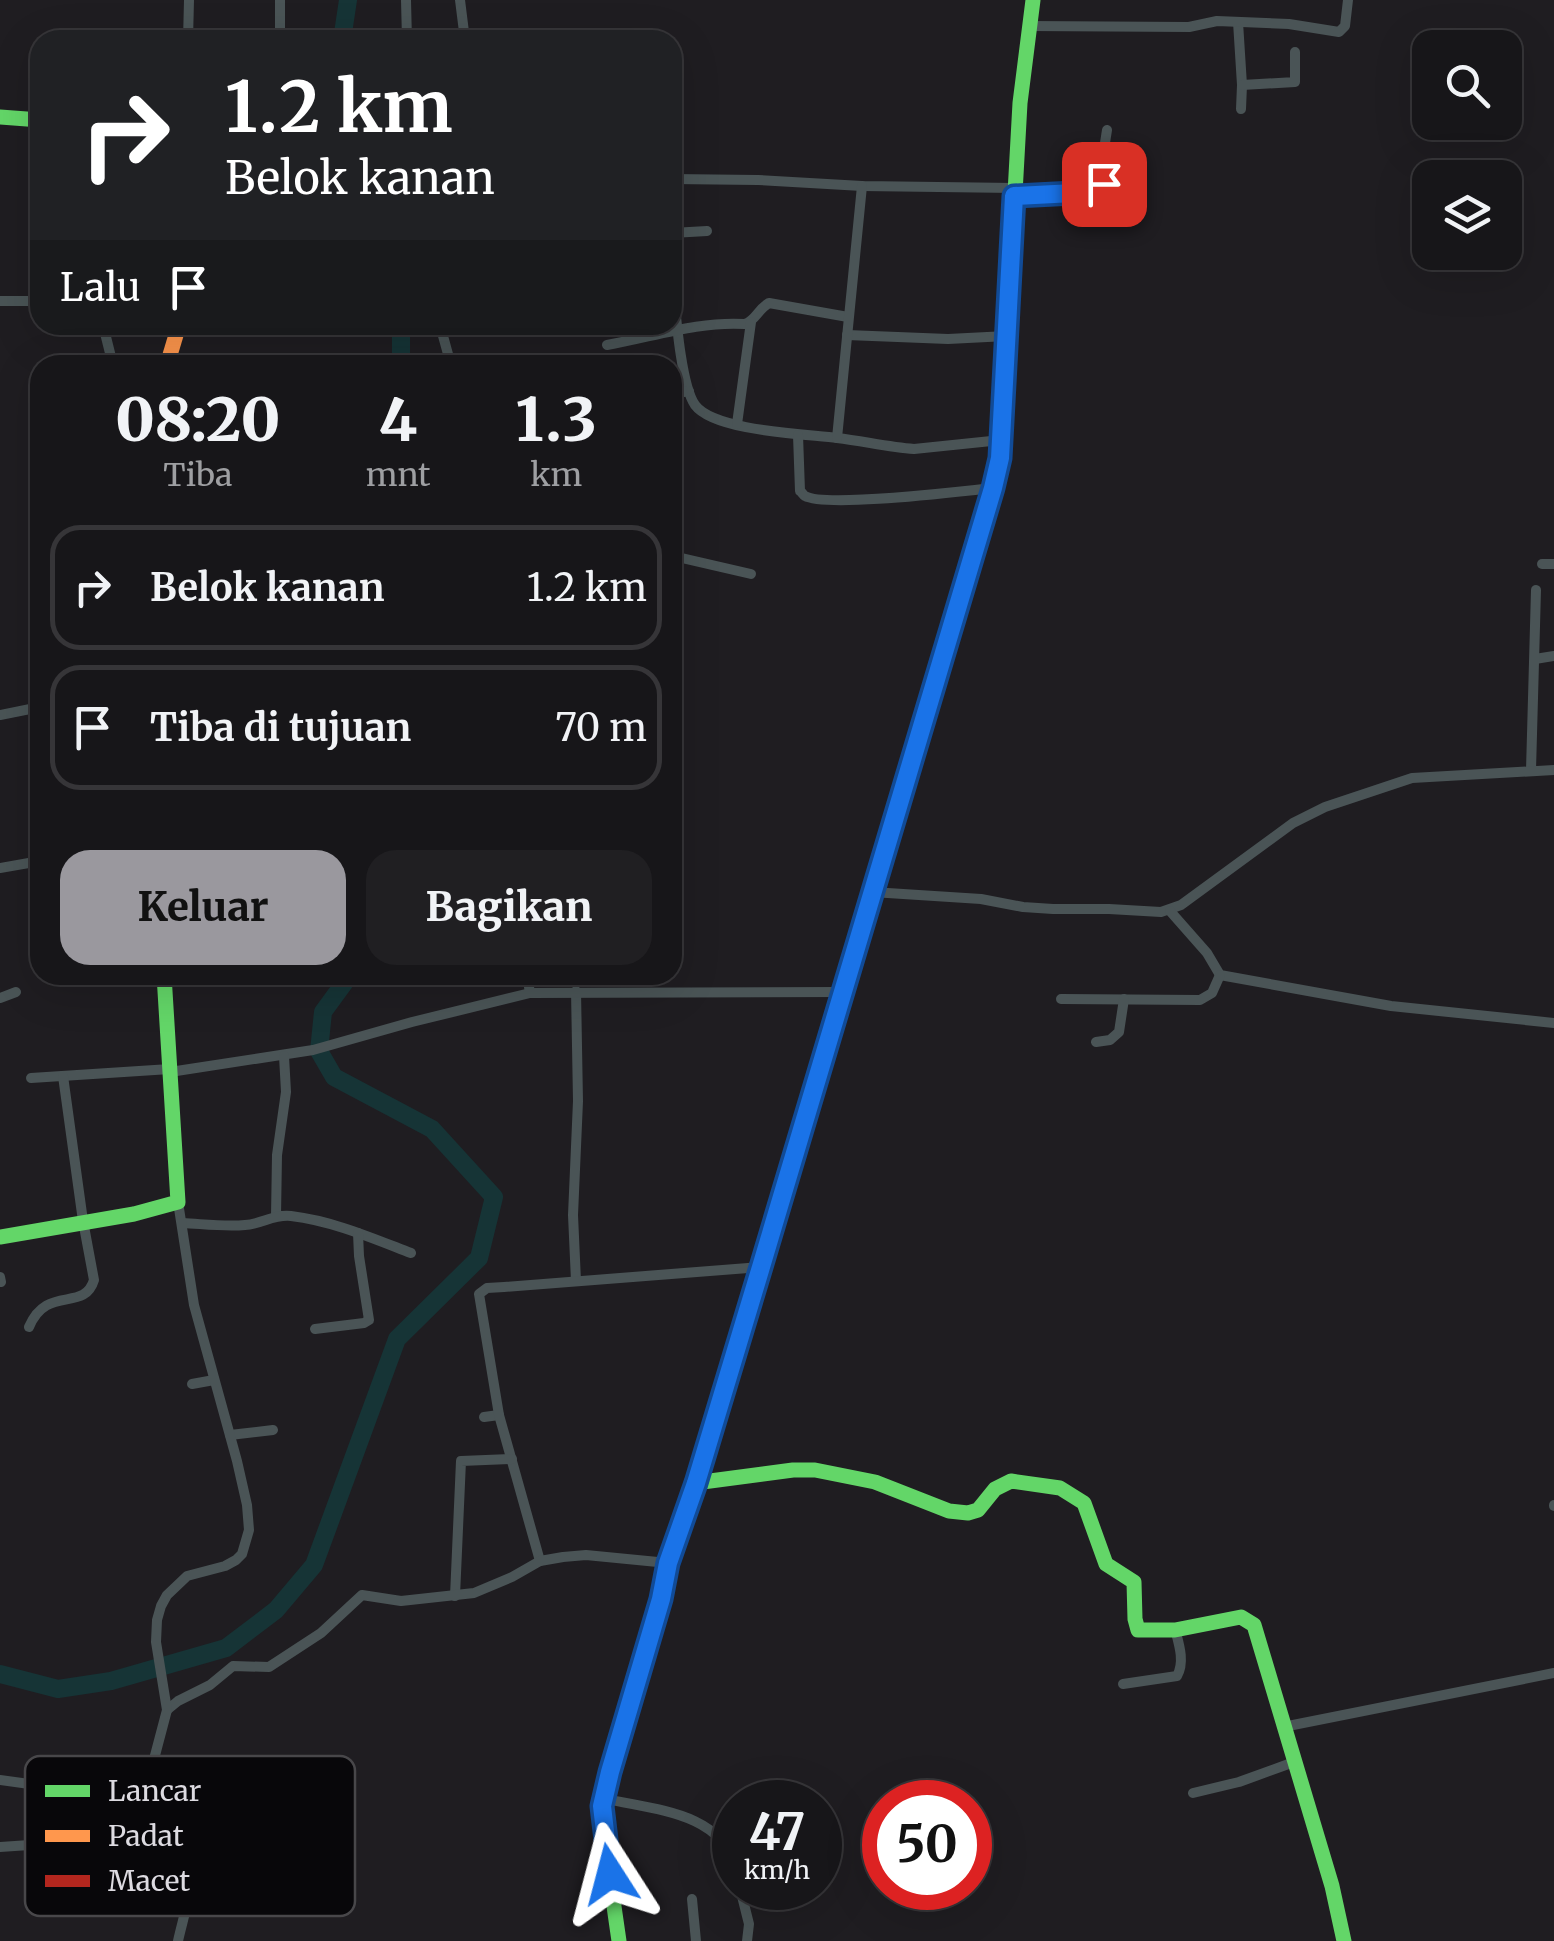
<!DOCTYPE html>
<html lang="id">
<head>
<meta charset="utf-8">
<style>
	body { margin:0; font-family:Merriweather,serif; background:#201f22; color:#f1f3f6; height:100vh; display:flex; flex-direction:column; font-size:38px; white-space:nowrap }
	* { box-sizing:border-box; margin:0 }
	p { font-size:32px; color:#9e9fa2 }
	.icon { flex:none; width:55px; height:55px; fill:none; stroke:currentColor; stroke-width:2; stroke-linecap:round; stroke-linejoin:round }
	.map { position:relative; flex:1; overflow:hidden }
	.drawer { position:absolute; left:30px; top:355px; width:652px; height:630px; display:flex; flex-direction:column; background:#171619; border-radius:30px; box-shadow:0 10px 40px #0002,0 0 0 2px #363538 }
	.drawer>* { flex:none }
	.banner { position:absolute; left:30px; top:30px; width:652px; height:305px; border-radius:30px; box-shadow:0 10px 40px #0002,0 0 0 2px #363538; background:#202124; color:#fff; overflow:hidden }
	.buttons { position:absolute; left:1412px; top:30px; display:grid; gap:20px }
	.buttons a { display:grid; place-items:center; width:110px; height:110px; border-radius:20px; background:#171619; box-shadow:0 10px 40px #0002,0 0 0 2px #363538; font-size:50px }
	.speed { position:absolute; left:712px; top:1780px; display:flex; gap:20px; font-size:50px; font-weight:700; text-align:center }
	.speed>* { display:grid; place-content:center; width:130px; height:130px; border-radius:50%; background:#171619; box-shadow:0 10px 40px #0002,0 0 0 2px #363538; line-height:1 }
	.speed small { font-size:25px; font-weight:400 }
	.speed .limit { border:15px solid #d22; background:#fff; color:#111 }
	.pin { position:absolute; display:grid; place-items:center; width:85px; height:85px; color:#fff; margin:-42px; border-radius:20px; box-shadow:0 5px 15px #0006 }
	.me { position:absolute; width:110px; margin:-55px; rotate:351deg; stroke-linejoin:round; filter:drop-shadow(0 0 8px #0008) }
	.turn { display:flex; align-items:center; gap:35px; height:210px; padding:0 30px; font-size:45px }
	.turn .icon { width:130px; height:130px; stroke-width:2.5 }
	.turn b { display:block; font-size:70px; line-height:85px }
	.then { display:flex; align-items:center; height:95px; padding:0 30px; background:#0003; gap:20px; font-size:38px }
	.eta { display:flex; justify-content:space-evenly; align-items:center; height:170px; text-align:center }
	.eta b { font-size:60px; font-weight:800; line-height:70px }
	.primary-button { display:flex; gap:20px; margin-top:auto; padding:20px 30px }
	.primary-button a { flex:1; height:115px; border-radius:30px; background:#9a989e; color:#111; font-size:40px; font-weight:800; line-height:115px; text-align:center }
	.primary-button a+a { background:#201f22; color:#f1f3f6 }
	ul { padding:0; list-style:none }
	li { display:flex; align-items:center; gap:30px; height:125px; margin:0 20px 15px; padding:0 10px; border:5px solid #363538; border-radius:30px }
	li div { flex:1 }
	li b { display:block; font-size:38px }
	li em { font-style:normal }
	.map>svg:first-child { display:block }
	.lines { fill:none; stroke-linecap:round; stroke-linejoin:round }
	.river { stroke:#163436; stroke-width:18 }
	.street { stroke:#4a5456; stroke-width:10 }
	.fast { stroke:#63d668; stroke-width:15 }
	.slow { stroke:#ff974d; stroke-width:15 }
	.jam { stroke:#b3261e; stroke-width:15 }
	.route-casing { stroke:#114b97; stroke-width:25 }
	.route { stroke:#1a73e8; stroke-width:18 }
	.key { fill:#08070a; stroke:#48474a; stroke-width:2.5 }
	.key-label { font-size:28px; fill:#dddbe1 }
</style>
</head>
<body>
<div class="map">
<svg width="1554" height="1941" viewBox="0 0 1554 1941">
	<rect width="100%" height="100%" fill="#1f1d21"/>
	<g class="lines">
		<g class="river">
			<path d="M342 40 348 0"/>
			<path d="M401 325V365"/>
			<path d="M0 1674 58 1689 111 1681 226 1648 276 1610 314 1565 397 1339 479 1258 494 1197 432 1129 334 1077 319 1051 323 1012 350 975"/>
		</g>
		<g class="street">
			<path d="M280 0V40"/>
			<path d="M406 0 407 40"/>
			<path d="M460 0 465 40"/>
			<path d="M1238 22 1242 85 1241 109"/>
			<path d="M1028 26 1189 27 1217 21 1289 24 1339 32 1345 26 1348 0"/>
			<path d="M188 40 189 0"/>
			<path d="M1242 85 1295 82V52"/>
			<path d="M672 179 758 180 862 186 1015 188"/>
			<path d="M1014 196 1093 193 1099 189 1106 179 1102 162 1107 130"/>
			<path d="M672 233 707 231"/>
			<path d="M672 275C675 303 680 384 695 405 714 431 805 434 837 438 863 441 888 447 914 449L1001 440"/>
			<path d="M0 301H40"/>
			<path d="M103 325 113 365"/>
			<path d="M440 325 451 365"/>
			<path d="M847 335 948 339 1007 336"/>
			<path d="M607 345C653 337 698 321 745 324 756 320 758 309 769 303L848 317"/>
			<path d="M672 394 689 391"/>
			<path d="M737 424 751 322"/>
			<path d="M798 435 800 491C802 492 803 495 805 496 826 508 962 491 993 488"/>
			<path d="M837 438 862 186"/>
			<path d="M673 556 751 574"/>
			<path d="M1542 564H1554"/>
			<path d="M673 643 677 557"/>
			<path d="M1535 659 1554 656"/>
			<path d="M0 715 40 707"/>
			<path d="M1531 770 1536 590"/>
			<path d="M0 868 40 861"/>
			<path d="M872 892 981 899 1023 907 1053 909H1109L1161 912 1181 905 1293 823 1325 807 1412 778 1554 770"/>
			<path d="M1170 911 1207 953 1220 975 1391 1006 1554 1023"/>
			<path d="M33 927H40"/>
			<path d="M527 975 530 993"/>
			<path d="M576 991 578 1101 573 1215 576 1281"/>
			<path d="M0 998 16 992"/>
			<path d="M1061 999 1200 1000 1212 993 1220 975"/>
			<path d="M1096 1042 1110 1040 1119 1032 1124 999"/>
			<path d="M170 1072 313 1050 412 1022 530 993 842 992"/>
			<path d="M31 1078 170 1069"/>
			<path d="M276 1216 277 1155 286 1092 284 1056"/>
			<path d="M183 1223C203 1224 225 1227 245 1225 262 1224 274 1214 291 1216 333 1221 372 1238 411 1253"/>
			<path d="M0 1277 1 1282"/>
			<path d="M29 1327C47 1284 84 1313 94 1280L83 1221 63 1076"/>
			<path d="M315 1329 364 1323 369 1320 359 1256 358 1233"/>
			<path d="M192 1384 214 1380"/>
			<path d="M484 1417 499 1415"/>
			<path d="M230 1435 273 1430"/>
			<path d="M1554 1505V1506"/>
			<path d="M540 1561 499 1415 479 1294 487 1288 504 1287 761 1267"/>
			<path d="M455 1596 461 1461 512 1459"/>
			<path d="M1123 1684 1177 1676C1185 1662 1179 1644 1175 1629"/>
			<path d="M167 1710 178 1701 210 1685 233 1666 269 1667 321 1633 362 1595 401 1601 474 1593 512 1577 540 1561 563 1557 586 1555 668 1563"/>
			<path d="M1283 1727 1554 1673"/>
			<path d="M0 1780 44 1786 101 1766 120 1763H153"/>
			<path d="M44 1786 56 1843"/>
			<path d="M1193 1793 1239 1782 1294 1762"/>
			<path d="M603 1798C650 1810 719 1810 735 1866"/>
			<path d="M0 1847 190 1834"/>
			<path d="M740 1888 749 1924 747 1941"/>
			<path d="M692 1899 696 1941"/>
			<path d="M178 1941C183 1918 198 1870 194 1848 190 1824 166 1786 153 1763L167 1710 156 1642 157 1620 161 1606 167 1595 187 1576 225 1566 236 1560 242 1554 249 1530 247 1505 237 1461 194 1305 178 1202"/>
		</g>
		<g class="fast">
			<path d="M0 117 40 120"/>
			<path d="M1001 446 1020 103 1033 0"/>
			<path d="M0 1237 134 1214 178 1202 164 975"/>
			<path d="M695 1483 793 1470H815L875 1482 949 1511 968 1513 978 1510 995 1489 1011 1481 1060 1488 1084 1503 1106 1564 1134 1582 1135 1619 1138 1630H1175L1241 1617 1254 1625 1332 1886 1344 1941"/>
			<path d="M619 1941 602 1823 603 1798 661 1599 668 1563 695 1483 792 1158"/>
		</g>
		<g class="slow">
			<path d="M167 365 179 325"/>
			<path d="M792 1158 934 689"/>
		</g>
		<path class="jam" d="M934 689 1000 458 1001 446"/>
	</g>
	<g class="lines">
		<g class="route-casing">
			<path id="route" d="M610 1874 602 1806 610 1772 661 1599 668 1563 696 1483 761 1267 993 488 1000 458 1014 196 1093 192 1104 184"/>
		</g>
		<use href="#route" class="route"/>
	</g>
	<rect x="25" y="1756" width="330" height="160" rx="15" class="key"/>
	<rect x="45" y="1785" width="45" height="12" fill="#63d668"/>
	<rect x="45" y="1830" width="45" height="12" fill="#ff974d"/>
	<rect x="45" y="1875" width="45" height="12" fill="#b3261e"/>
	<g class="key-label">
		<text x="108" y="1801">Lancar</text>
		<text x="108" y="1846">Padat</text>
		<text x="108" y="1891">Macet</text>
	</g>
</svg>
<div class="buttons">
<a><svg class="icon" aria-label="search" viewBox="0 0 24 24"><circle cx="10" cy="10" r="6"/><path d="M15 15l6 6"/></svg></a>
<a><svg class="icon" aria-label="layers" viewBox="0 0 24 24"><path d="M12 4l9 5-9 5-9-5zM3 14l9 5 9-5"/></svg></a>
</div>
<div class="speed"><div>47<small>km/h</small></div><div class="limit">50</div></div>
<div class="pin" style="left:1104px;top:184px;background:#d93025"><svg class="icon" aria-label="arrive" viewBox="0 0 24 24"><path d="M6 21V4h12l-3 4 3 4H6"/></svg></div>
<svg class="me" style="left:610px;top:1874px" viewBox="-20 -20 40 40"><path d="M0-17L14 15 0 8-14 15z" fill="#1a73e8" stroke="#fff" stroke-width="4"/></svg>
<div class="banner">
<div class="turn"><svg class="icon" aria-label="right" viewBox="0 0 24 24"><path d="M7 20v-9h11M14 6l5 5-5 5"/></svg><div><b>1.2 km</b>Belok kanan</div></div>
<div class="then">Lalu<svg class="icon" aria-label="arrive" viewBox="0 0 24 24"><path d="M6 21V4h12l-3 4 3 4H6"/></svg></div>
</div>
<section class="drawer">
<div class="eta">
<div><b>08:20</b><p>Tiba</p></div>
<div><b>4</b><p>mnt</p></div>
<div><b>1.3</b><p>km</p></div>
</div>
<ul>
<li><svg class="icon" aria-label="right" viewBox="0 0 24 24"><path d="M7 20v-9h11M14 6l5 5-5 5"/></svg><div><b>Belok kanan</b></div><em>1.2 km</em></li>
<li><svg class="icon" aria-label="arrive" viewBox="0 0 24 24"><path d="M6 21V4h12l-3 4 3 4H6"/></svg><div><b>Tiba di tujuan</b></div><em>70 m</em></li>
</ul>
<div class="primary-button"><a>Keluar</a><a>Bagikan</a></div>
</section>
</div>
</body>
</html>
